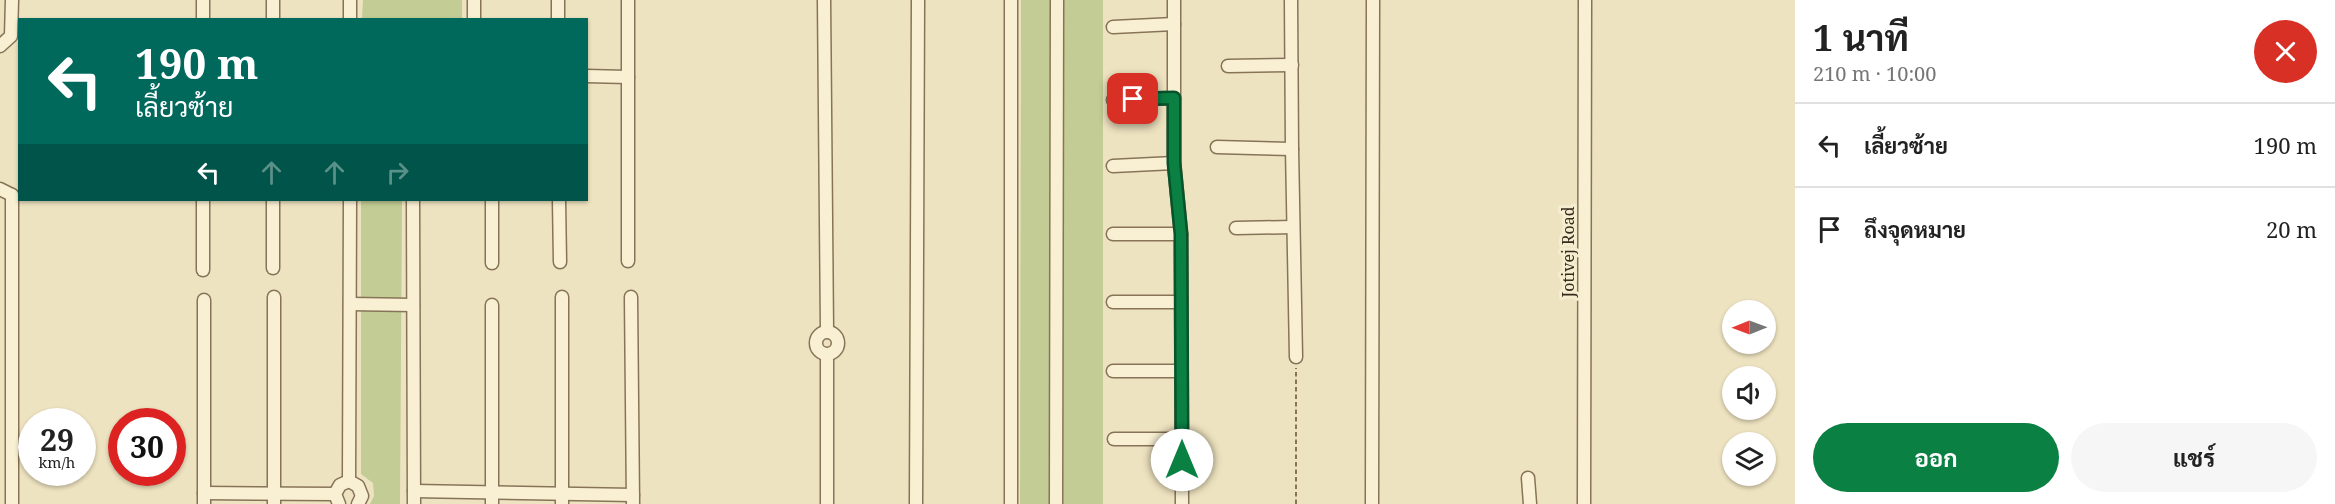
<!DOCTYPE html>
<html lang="th">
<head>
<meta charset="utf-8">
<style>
	body { margin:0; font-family:"Noto Serif",Sarabun,serif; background:#f6f6f6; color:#222; height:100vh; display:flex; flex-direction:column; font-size:22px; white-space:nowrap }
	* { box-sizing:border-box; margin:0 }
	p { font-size:20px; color:#767676 }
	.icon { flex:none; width:33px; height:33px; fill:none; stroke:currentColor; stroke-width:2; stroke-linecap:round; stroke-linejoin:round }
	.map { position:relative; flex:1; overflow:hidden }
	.panel { display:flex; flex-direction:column; background:#fff; width:540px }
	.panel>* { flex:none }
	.guide { position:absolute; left:18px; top:18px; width:570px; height:183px; border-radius:0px; box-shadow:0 2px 4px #0004; background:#00695c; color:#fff; overflow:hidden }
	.needle { width:39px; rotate:269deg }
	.controls { position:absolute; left:1722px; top:300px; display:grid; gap:12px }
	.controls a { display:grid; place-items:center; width:54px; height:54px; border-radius:50%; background:#fff; box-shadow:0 2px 4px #0004; font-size:30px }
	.speed { position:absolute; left:18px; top:408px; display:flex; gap:12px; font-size:30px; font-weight:700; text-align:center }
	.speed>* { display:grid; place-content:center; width:78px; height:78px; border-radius:50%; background:#fff; box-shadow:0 2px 4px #0004; line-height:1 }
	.speed small { font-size:15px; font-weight:400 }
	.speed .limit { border:9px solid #d22; background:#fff; color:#111 }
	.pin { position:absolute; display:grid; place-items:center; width:51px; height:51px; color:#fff; margin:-26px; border-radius:12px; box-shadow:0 3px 9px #0006 }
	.me { position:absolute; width:66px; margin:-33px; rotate:0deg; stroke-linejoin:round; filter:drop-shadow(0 0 4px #0008) }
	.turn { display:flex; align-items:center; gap:21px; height:126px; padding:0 18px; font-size:27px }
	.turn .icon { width:78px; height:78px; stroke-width:2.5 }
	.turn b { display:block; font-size:42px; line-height:51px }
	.lanes { display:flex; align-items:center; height:57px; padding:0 18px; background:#0003; justify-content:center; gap:30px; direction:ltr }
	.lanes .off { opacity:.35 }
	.round { display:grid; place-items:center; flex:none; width:63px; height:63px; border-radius:32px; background:#f6f6f6 }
	.overview { display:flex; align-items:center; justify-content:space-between; height:102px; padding:0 18px }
	h1 { font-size:36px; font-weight:700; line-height:45px }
	.cta { display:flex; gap:12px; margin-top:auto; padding:12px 18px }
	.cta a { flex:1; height:69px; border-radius:36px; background:#0b8043; color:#fff; font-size:24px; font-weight:700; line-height:69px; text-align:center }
	.cta a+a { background:#f6f6f6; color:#222 }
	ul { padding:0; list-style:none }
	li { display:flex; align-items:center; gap:18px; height:84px; padding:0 18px; border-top:2px solid #e0e0e0 }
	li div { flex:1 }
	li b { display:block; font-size:22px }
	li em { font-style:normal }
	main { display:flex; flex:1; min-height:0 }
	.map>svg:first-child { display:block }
	.green { fill:#c2cc94 }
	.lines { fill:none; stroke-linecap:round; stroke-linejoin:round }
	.minor-casing { stroke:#877458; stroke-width:15 }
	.path { stroke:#877458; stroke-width:2; stroke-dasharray:4.5 3; stroke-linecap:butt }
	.minor { stroke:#f9f0d3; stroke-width:12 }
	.route-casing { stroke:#07532c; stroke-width:15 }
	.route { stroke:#0b8043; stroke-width:10 }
	.labels { text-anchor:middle; stroke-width:6; stroke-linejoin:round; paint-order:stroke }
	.street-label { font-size:16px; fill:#372b1c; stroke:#f5edcf }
</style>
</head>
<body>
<main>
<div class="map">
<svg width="1795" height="504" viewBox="0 0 1795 504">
	<rect width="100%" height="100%" fill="#eee3c0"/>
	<g class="green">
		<path d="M363 0H462V19H362Z"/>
		<path d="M1021 0H1103V504H1020Z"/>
		<path d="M361 200H402L400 504H370L374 496 373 483 361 474Z"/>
	</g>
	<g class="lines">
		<g class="minor-casing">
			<g id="minor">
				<path d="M203 0V20"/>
				<path d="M350 0V20"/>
				<path d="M474 0V20"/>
				<path d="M558 0V20"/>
				<path d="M628 0V261"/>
				<path d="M824 0 827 331"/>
				<path d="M1174 0V163L1181 234 1182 504"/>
				<path d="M1291 0 1292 149 1296 357"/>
				<path d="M273 20V0"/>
				<path d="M1113 27 1174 24"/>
				<path d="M0 46 11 36 12 0"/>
				<path d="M1228 66 1292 65"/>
				<path d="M586 76 628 77"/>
				<path d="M1113 100 1174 98"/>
				<path d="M1217 147 1292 149"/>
				<path d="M1113 166 1174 163"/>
				<path d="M0 189 12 195"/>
				<path d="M12 195V504"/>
				<path d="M413 200 414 504"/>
				<path d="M492 200V263"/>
				<path d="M559 200 560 262"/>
				<path d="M1236 228 1293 227"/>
				<path d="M1113 234H1181"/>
				<path d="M273 268V200"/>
				<path d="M203 270V200"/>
				<path d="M631 297 633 504"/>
				<path d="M1113 302H1181"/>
				<path d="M350 304 413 305"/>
				<path d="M492 305V504"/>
				<circle cx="827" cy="343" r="11"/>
				<path d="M1113 371H1181"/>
				<path d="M1114 439H1181"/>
				<path d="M1528 478 1530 504"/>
				<path d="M349 481 350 200"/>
				<path d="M414 491 633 495"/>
				<path d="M204 493 335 494"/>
				<path d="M204 504V300"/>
				<path d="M274 504V297"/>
				<path d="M339 504 335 494 340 485 349 481 358 486 362 496 358 504"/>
				<path d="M562 504V297"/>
				<path d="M827 504V355"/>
				<path d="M916 504 918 0"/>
				<path d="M1011 504V0"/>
				<path d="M1056 504 1057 0"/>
				<path d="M1372 504 1373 0"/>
				<path d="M1584 504 1585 0"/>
			</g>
		</g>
		<path class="path" d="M1296 504V368"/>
		<use href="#minor" class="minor"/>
	</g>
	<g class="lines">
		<g class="route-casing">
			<path id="route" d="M1133 99 1174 98V163L1181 234 1182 460"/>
		</g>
		<use href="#route" class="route"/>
	</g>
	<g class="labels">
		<g class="street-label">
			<text transform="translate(1568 252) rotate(-90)" y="6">Jotivej Road</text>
		</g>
	</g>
</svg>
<div class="controls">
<a><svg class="needle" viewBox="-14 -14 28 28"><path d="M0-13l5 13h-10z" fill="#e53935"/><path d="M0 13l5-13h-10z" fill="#767676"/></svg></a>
<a><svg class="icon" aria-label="sound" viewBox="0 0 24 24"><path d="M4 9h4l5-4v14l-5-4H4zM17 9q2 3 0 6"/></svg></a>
<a><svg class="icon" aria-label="layers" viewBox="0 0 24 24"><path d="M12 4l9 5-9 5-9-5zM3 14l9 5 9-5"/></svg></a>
</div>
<div class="speed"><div>29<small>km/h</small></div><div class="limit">30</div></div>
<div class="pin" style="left:1133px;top:99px;background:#d93025"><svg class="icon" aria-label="arrive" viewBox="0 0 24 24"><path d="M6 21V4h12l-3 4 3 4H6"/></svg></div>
<svg class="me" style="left:1182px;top:460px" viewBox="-20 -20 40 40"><circle r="19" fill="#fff"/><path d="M0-13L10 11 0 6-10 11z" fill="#0b8043"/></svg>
<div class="guide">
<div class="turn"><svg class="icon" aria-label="left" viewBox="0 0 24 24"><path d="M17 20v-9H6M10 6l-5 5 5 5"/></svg><div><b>190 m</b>เลี้ยวซ้าย</div></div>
<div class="lanes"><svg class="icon" aria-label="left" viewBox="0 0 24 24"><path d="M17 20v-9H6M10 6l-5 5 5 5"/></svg><svg class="icon off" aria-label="ahead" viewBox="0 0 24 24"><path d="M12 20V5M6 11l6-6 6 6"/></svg><svg class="icon off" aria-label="ahead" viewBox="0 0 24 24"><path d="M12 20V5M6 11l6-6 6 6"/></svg><svg class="icon off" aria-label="right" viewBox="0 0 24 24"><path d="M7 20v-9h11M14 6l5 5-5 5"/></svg></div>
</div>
</div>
<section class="panel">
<div class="overview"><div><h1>1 นาที</h1><p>210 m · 10:00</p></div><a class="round" style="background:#d93025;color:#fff"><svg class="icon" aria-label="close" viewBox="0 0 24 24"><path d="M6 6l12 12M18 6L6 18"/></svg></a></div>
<ul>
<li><svg class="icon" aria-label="left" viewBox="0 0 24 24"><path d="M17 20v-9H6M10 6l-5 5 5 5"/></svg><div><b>เลี้ยวซ้าย</b></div><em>190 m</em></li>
<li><svg class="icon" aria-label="arrive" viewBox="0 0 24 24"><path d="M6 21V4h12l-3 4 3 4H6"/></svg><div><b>ถึงจุดหมาย</b></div><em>20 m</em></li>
</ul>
<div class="cta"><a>ออก</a><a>แชร์</a></div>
</section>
</main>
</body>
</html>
